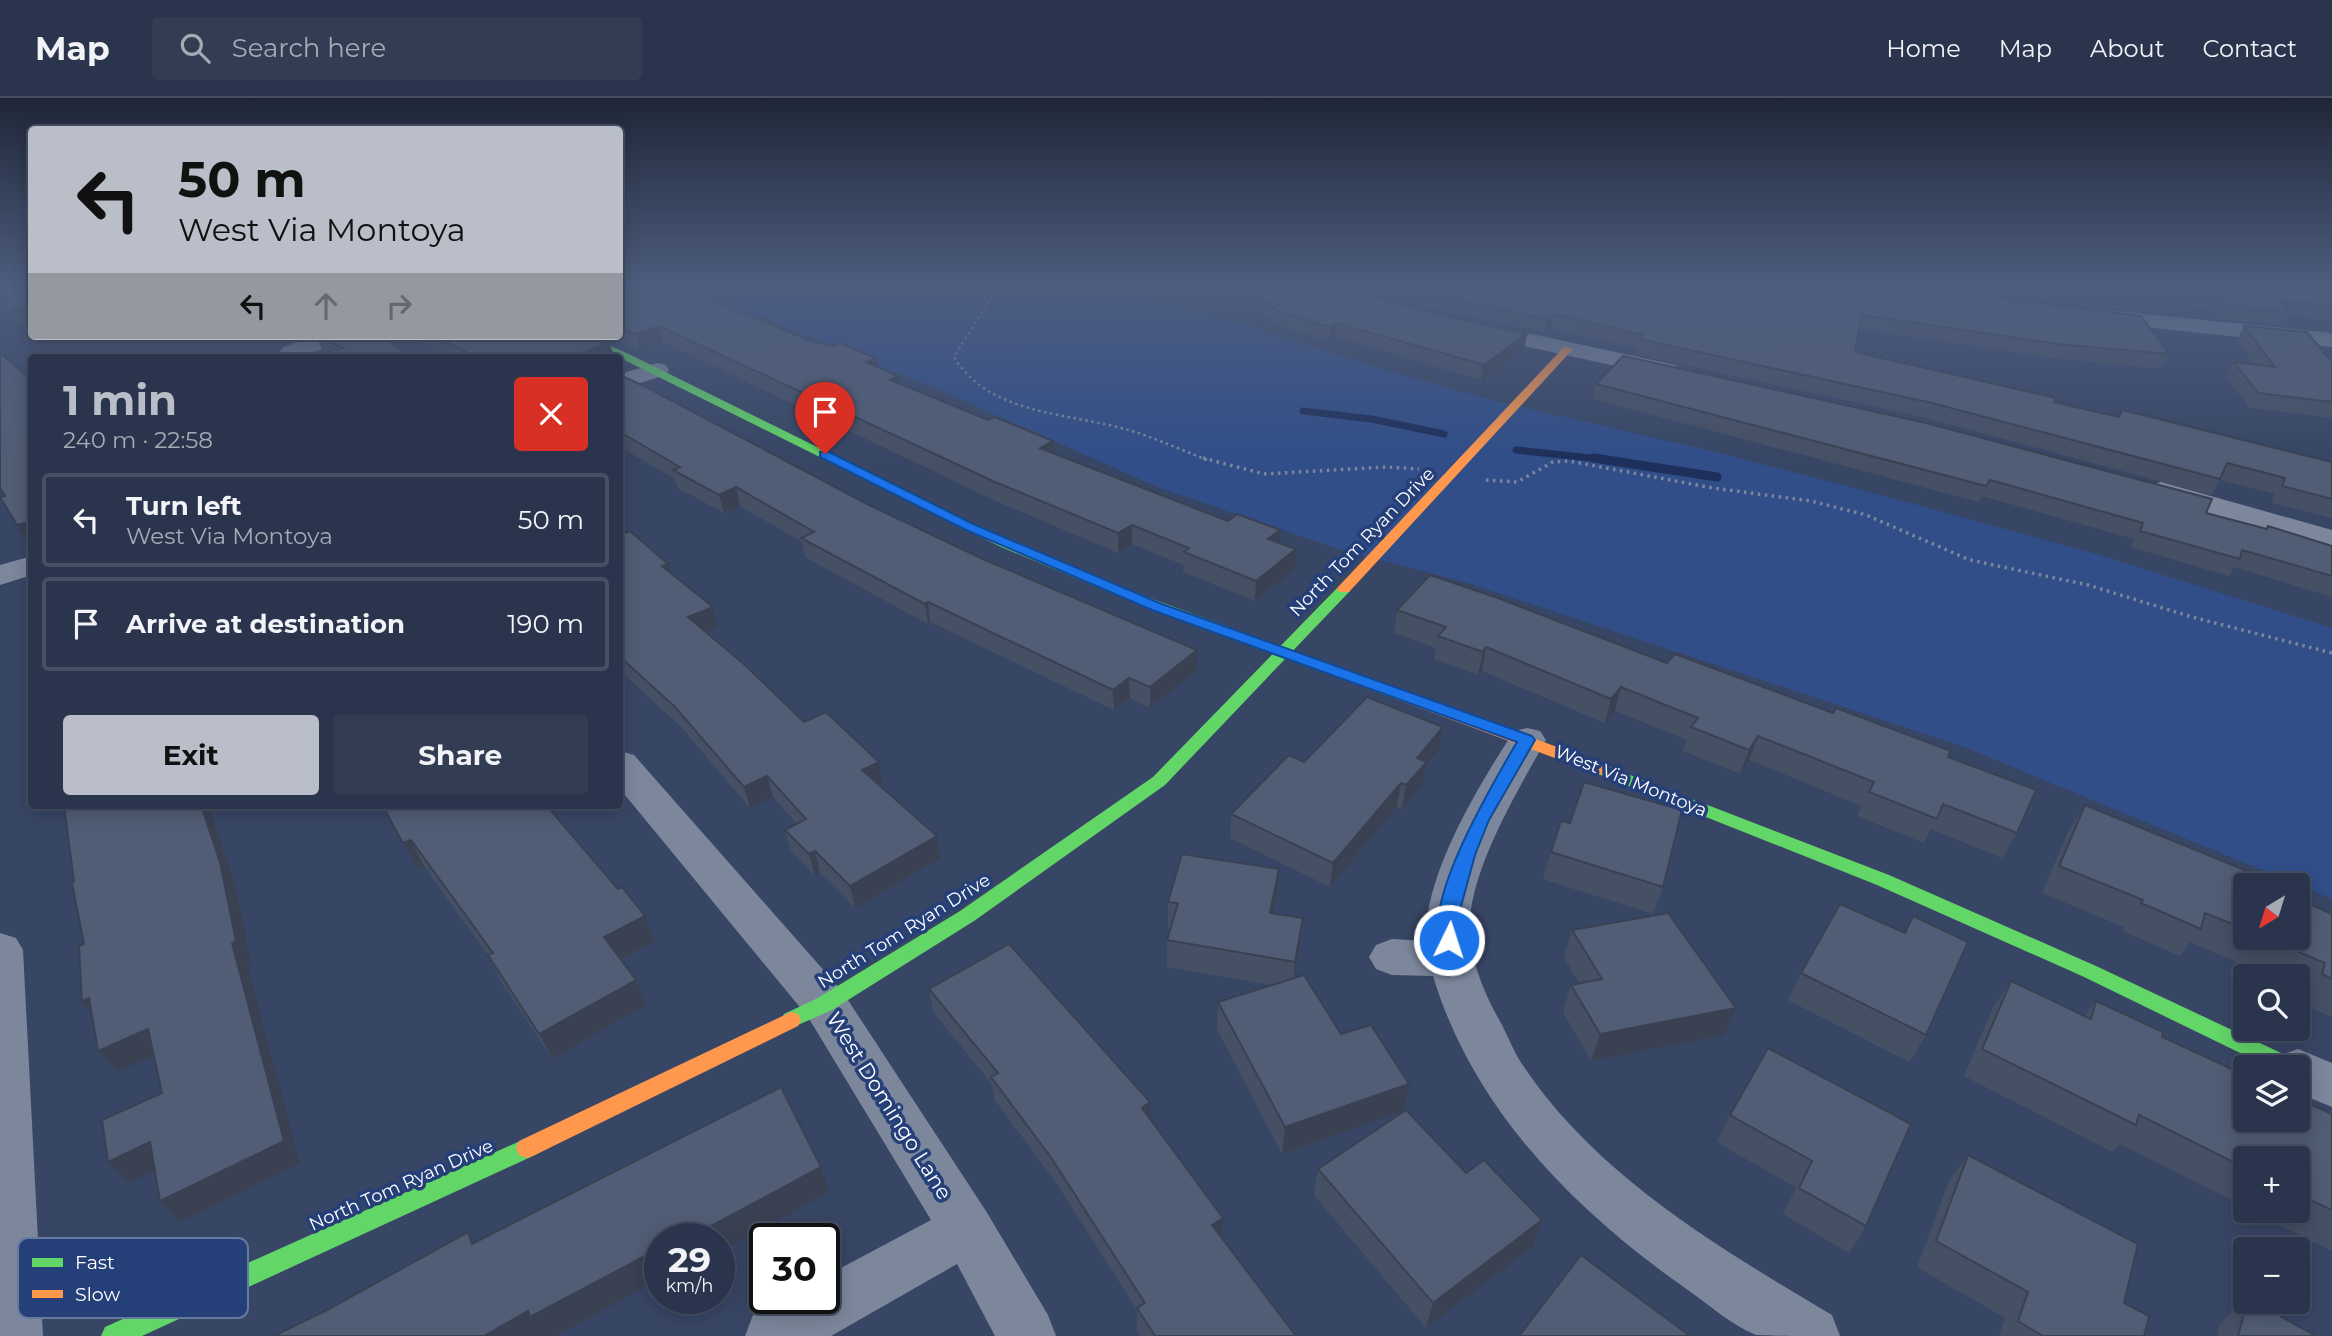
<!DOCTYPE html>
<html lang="en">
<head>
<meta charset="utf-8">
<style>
	body { margin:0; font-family:Montserrat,sans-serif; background:#323c53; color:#f1f3f6; height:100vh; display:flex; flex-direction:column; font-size:26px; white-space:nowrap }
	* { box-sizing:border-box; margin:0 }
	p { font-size:23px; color:#a5aab5 }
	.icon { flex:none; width:38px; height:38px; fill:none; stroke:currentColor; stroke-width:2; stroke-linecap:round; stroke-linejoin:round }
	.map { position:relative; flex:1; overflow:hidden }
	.details { position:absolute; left:28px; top:256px; width:595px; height:455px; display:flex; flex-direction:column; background:#2a344c; border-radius:7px; box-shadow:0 4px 18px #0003,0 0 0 2px #464f64 }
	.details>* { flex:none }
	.banner { position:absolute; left:28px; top:28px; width:595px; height:214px; border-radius:7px; box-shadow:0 4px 18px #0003,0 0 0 2px #464f64; background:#b9bec9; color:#111; overflow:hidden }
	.needle { width:46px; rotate:218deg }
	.controls { position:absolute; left:2233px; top:775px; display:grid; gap:14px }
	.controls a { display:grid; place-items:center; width:77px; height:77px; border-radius:7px; background:#2a344c; box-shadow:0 4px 18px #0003,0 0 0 2px #464f64; font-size:35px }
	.speed { position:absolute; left:644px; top:1125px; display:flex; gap:14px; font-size:35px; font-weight:700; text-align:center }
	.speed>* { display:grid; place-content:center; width:91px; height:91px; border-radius:50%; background:#2a344c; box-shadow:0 4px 18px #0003,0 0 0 2px #464f64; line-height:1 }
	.speed small { font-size:18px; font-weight:400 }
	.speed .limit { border:4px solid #111; border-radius:10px; background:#fff; color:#111 }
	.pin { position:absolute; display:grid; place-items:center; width:60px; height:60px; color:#fff; margin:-72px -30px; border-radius:50% 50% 50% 0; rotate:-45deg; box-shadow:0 0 7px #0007 }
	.pin .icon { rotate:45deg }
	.me { position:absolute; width:77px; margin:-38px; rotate:4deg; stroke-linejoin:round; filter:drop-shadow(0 0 5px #0008) }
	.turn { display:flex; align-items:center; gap:24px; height:147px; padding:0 35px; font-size:32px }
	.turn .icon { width:91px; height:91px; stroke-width:2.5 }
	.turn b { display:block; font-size:49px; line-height:60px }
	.lanes { display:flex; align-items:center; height:66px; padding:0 35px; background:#0003; justify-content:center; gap:35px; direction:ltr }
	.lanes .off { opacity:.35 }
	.round { display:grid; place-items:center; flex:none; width:74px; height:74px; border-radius:7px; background:#323c53 }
	.headline { display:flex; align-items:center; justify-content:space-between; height:119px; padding:0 35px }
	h1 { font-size:42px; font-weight:700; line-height:52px; color:#b9bec9 }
	.action { display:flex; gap:14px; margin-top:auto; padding:14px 35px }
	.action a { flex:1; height:80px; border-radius:7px; background:#b9bec9; color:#111; font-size:28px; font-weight:700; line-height:80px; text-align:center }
	.action a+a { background:#323c53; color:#f1f3f6 }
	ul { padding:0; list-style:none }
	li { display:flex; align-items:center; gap:21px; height:94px; margin:0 14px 10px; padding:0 21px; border:4px solid #464f64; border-radius:7px }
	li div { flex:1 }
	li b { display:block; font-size:26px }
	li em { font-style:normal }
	header { display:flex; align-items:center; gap:42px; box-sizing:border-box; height:98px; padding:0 35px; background:#2a344c; border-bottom:2px solid #464f64 }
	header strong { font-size:33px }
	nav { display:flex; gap:38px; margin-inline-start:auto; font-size:24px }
	.search { width:490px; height:63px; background:#323c53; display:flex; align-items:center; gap:18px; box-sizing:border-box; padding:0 24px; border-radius:7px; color:#a5aab5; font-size:26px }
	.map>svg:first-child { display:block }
	.green { fill:#314e89 }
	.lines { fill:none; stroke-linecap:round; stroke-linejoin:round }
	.stream-far1 { stroke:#1d2f5a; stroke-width:7 }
	.stream { stroke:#1d2f5a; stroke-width:9 }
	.path-far1 { stroke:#7c879c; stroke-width:2.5; stroke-dasharray:2.5 3.5; stroke-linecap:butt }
	.path { stroke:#7c879c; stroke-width:3.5; stroke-dasharray:2.5 4.5; stroke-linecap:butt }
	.street { fill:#7c879c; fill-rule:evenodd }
	.fast { fill:#63d668; fill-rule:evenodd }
	.slow { fill:#ff974d; fill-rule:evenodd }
	.wall { fill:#465065 }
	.shaded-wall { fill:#394152 }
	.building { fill:#515d75; stroke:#394152; stroke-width:2 }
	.route { fill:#1a73e8; stroke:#114b97; stroke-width:2 }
	.labels { text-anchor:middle; stroke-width:7; stroke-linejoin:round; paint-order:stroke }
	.street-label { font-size:18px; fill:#fff; stroke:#253f78 }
	.near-street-label { font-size:21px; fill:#fff; stroke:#253f78 }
	.key { fill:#253f78; stroke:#6679a0; stroke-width:2 }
	.key-label { font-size:19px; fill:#fff }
</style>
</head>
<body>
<header>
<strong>Map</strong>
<div class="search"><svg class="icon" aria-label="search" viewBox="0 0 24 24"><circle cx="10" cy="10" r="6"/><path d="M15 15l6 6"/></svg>Search here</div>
<nav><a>Home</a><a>Map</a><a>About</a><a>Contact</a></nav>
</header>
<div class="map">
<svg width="2332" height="1238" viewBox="0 0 2332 1238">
	<rect width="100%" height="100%" fill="#384665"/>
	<path class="green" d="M687 188H1121L1399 276 1492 302 1724 356 1892 400 2096 456 2332 530V801L1962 648 1465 484 1342 452 1160 390 946 295Z"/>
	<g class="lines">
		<g class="stream-far1">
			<path d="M1303 313 1372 321 1444 336"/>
			<path d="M1516 352 1609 362"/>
		</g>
		<path class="stream" d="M1594 360 1717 379"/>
		<path class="path-far1" d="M998 188 954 259C989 318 1073 315 1132 333 1157 341 1182 352 1207 362"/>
		<g class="path">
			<path d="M1203 360 1264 376 1386 369 1419 371"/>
			<path d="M1486 382 1517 384 1553 364 1569 363 1713 390 1811 403 1866 417 1970 462 2088 487 2192 519 2332 555"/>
		</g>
		<g class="street">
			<path d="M2096 211 2332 235V249L2088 223 2085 218 2088 213Z"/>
			<path d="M1477 224 1666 265 1675 267 1678 272 1675 277 1666 279 1469 236 1466 231Z"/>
			<path d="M316 238H351L347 243 299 259H283L279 254 283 249Z"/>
			<path d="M657 265 666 267 669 272 666 277 620 291V276Z"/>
			<path d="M2161 384 2332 432V450L2151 399 2147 393 2151 387Z"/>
			<path d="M32 458V477L0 487V467Z"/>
			<path d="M1527 630 1540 633 1546 642C1519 690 1473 767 1470 822 1468 859 1484 895 1502 927 1509 941 1515 956 1524 969 1598 1079 1721 1151 1832 1217L1840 1238C1822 1238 1770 1238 1756 1237 1731 1227 1707 1205 1685 1190 1574 1112 1473 1011 1433 878L1392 877 1376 871 1369 859 1376 847 1392 841 1426 843C1423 778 1479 687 1514 633Z"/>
			<path d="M620 653 634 657 842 893 986 1113 1048 1217 1056 1238H995L957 1166 831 1238H745L753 1217 784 1200H824V1179L931 1122 808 919 620 691Z"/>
			<path d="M0 835 16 840 23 852 43 1238H0Z"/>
			<path d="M2298 951 2332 965V1009L2298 995V970H2275L2281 957Z"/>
		</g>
		<g class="fast">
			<path d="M576 238H589L633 258 1008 443 1118 488 1268 544 1270 547 1263 551 1258 550 1109 494 999 448Z"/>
			<path d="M1344 487 1349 488 1351 491 1349 494 1165 687 974 823 832 912 791 930 784 928 781 922 784 916 818 900 960 813 1153 679 1339 488Z"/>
			<path d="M1604 667 1889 777 2096 868 2300 964 2304 970 2298 977V970H2271L2082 878 1877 787 1598 676 1596 672 1598 668Z"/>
			<path d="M527 1040 535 1043 538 1050 535 1057 142 1238H101L105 1229Z"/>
		</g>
		<g class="slow">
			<path d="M1564 249 1573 251 1349 494H1339L1337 491 1339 488Z"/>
			<path d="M1263 543 1610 668 1612 672 1604 677 1598 676 1258 550 1256 547 1258 544Z"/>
			<path d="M791 914 798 916 801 922 798 928 535 1057 527 1060 519 1057 516 1050 519 1043Z"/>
		</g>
	</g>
	<g class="wall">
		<path d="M32 188V226L14 227 5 211Z"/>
		<path d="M620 188 876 260 878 269 898 278 899 286 1054 355 1279 445 1295 471 1255 503 1183 474 1184 467 1132 446 1118 455 996 403 663 244 640 253 607 238H620Z"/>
		<path d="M1169 188H1334L1424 213 1527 236 1524 251 1481 282 1336 239 1329 243 1270 225V219Z"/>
		<path d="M1353 188H1905L2169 256 2161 271 2052 260 1859 231 1855 254 2054 304 2332 364V420L2272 405 2275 396 2220 382 2211 397 1926 320 1635 256 1637 251 1551 231 1544 235 1429 209Z"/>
		<path d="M1933 188H2119L2126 197 2119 211Z"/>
		<path d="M2152 188H2332V222L2288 217 2282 227 2221 221 2213 211 2149 205Z"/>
		<path d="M2244 228 2332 264V320L2249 310 2226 278 2234 264 2254 266 2237 242Z"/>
		<path d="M316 238 410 259 325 255 323 254Z"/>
		<path d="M409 238H586L614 259H450Z"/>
		<path d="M620 277 869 407 1197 573 1150 610 1130 600 1114 612 930 524 928 526 805 459 802 444 740 408 724 415 678 390 675 381 620 349Z"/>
		<path d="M1596 286 2206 415 2266 431 2268 428 2332 448V499L2234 469 2229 478 2131 449 2134 441 1982 398 1979 404 1593 301Z"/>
		<path d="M620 437 671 476 713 509 718 529 706 534 804 624 879 664 883 685 879 687 937 738 941 760 855 810 820 775 815 778 791 753 785 732 797 726 773 699 750 710 682 630 626 578 624 573 620 568Z"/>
		<path d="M1397 512 1667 565 1948 659 2017 735 2002 760 1931 731 1924 745 1857 718 1862 708 1749 662 1740 676 1683 653 1687 642 1615 613 1605 625 1482 573 1478 577 1434 561 1436 550 1394 535Z"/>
		<path d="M1439 652 1426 667 1423 687 1402 711 1397 709 1330 789 1230 740 1231 716 1304 664Z"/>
		<path d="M2085 707 2245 788V840H2298L2302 803 2332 816V919L2298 904 2301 892 2298 891V878H2269L2190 844 2180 858 2122 833 2124 829 2042 795 2068 734Z"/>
		<path d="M385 712 655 843 621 862 646 907 552 961 501 883 488 857 424 768 417 771Z"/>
		<path d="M1551 754 1663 789 1653 816 1543 781Z"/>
		<path d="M1279 771 1277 798 1274 815 1303 820 1300 847 1295 880 1403 1013 1282 1056 1217 931 1218 904 1271 887 1167 869V842L1170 831H1168V804Z"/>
		<path d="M1913 818 1926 937 1909 964 1788 902 1801 875 1904 835Z"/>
		<path d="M1572 832 1724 937 1591 963 1563 914 1571 887 1579 885 1564 859Z"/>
		<path d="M2011 883 2085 918 2096 903 2162 939 2332 1016V1153L2252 1113H2298V1060H2245V1109L2120 1046 2113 1054 1964 978 1993 910Z"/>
		<path d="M929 891 1150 1004V1021L1222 1140 1296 1238H1141L1137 1232V1212L1053 1080 994 1001 992 986 933 914Z"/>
		<path d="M1768 950 1866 1128 1849 1155 1783 1116 1796 1090 1717 1044 1730 1017Z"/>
		<path d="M1968 1057 2124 1205 2144 1238H1999L2005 1220 1917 1169 1949 1083Z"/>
		<path d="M1318 1071 1466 1075 1542 1122 1533 1149 1426 1230 1314 1097Z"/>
		<path d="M2245 1202V1204H2255L2316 1238H2217L2220 1226Z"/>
	</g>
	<g class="shaded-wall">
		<path d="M1554 216 1551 231 1544 235 1547 221Z"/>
		<path d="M1337 225 1336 239 1329 243 1330 229Z"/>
		<path d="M659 228 663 244 640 253 636 236Z"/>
		<path d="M1527 236 1524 251 1481 282 1484 267Z"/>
		<path d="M296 238H308L298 241Z"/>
		<path d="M610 245 614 259H577L576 257Z"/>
		<path d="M876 260 879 277 866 264Z"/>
		<path d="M898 278 901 295 890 282Z"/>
		<path d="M1053 343 1054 361 1040 350Z"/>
		<path d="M736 389 740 408 724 415 719 397Z"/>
		<path d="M32 423V446H30L17 427Z"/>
		<path d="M1132 427V446L1118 455V435Z"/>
		<path d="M1280 432 1278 451 1268 441Z"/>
		<path d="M1296 451 1295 471 1255 503 1256 483Z"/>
		<path d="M668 466 674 485 662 468Z"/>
		<path d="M928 504 930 524 928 526 925 506Z"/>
		<path d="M713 509 718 529 694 539 688 519Z"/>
		<path d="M1486 549 1482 573 1478 577 1483 554Z"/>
		<path d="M1197 552V573L1150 610V589Z"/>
		<path d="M1129 580 1130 600 1114 612 1113 592Z"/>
		<path d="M1621 589 1615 613 1605 625 1611 601Z"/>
		<path d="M1443 629 1439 652 1426 667 1423 687 1402 711 1406 687 1417 660Z"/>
		<path d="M1758 638 1749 662 1740 676 1749 652Z"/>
		<path d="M879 664 883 685 867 694 862 672Z"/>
		<path d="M767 678 773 699 750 710 744 689Z"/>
		<path d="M1401 685 1397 709 1330 789 1333 765Z"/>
		<path d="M201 707H212L213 711 210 712 235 785 251 864 247 866 300 1065 180 1124 160 1103 232 845Z"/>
		<path d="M937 738 941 760 855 810 850 788Z"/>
		<path d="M411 742 424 768 417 771 403 745Z"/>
		<path d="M815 753 820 775 815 778 809 756Z"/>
		<path d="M1279 771 1277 798 1268 842 1270 815Z"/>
		<path d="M645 818 655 843 614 865 604 839Z"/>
		<path d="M1303 820 1300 847 1293 891 1295 864Z"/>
		<path d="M636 882 646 907 552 961 539 936Z"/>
		<path d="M89 900 100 924 82 903Z"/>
		<path d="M1736 910 1724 937 1591 963 1600 936Z"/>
		<path d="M148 931 165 953 117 974 98 953Z"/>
		<path d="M1409 986 1403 1013 1282 1056 1285 1029Z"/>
		<path d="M1150 1004 1151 1027 1142 1010Z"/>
		<path d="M150 1044 169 1066 128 1085 108 1064Z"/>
		<path d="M821 1069 829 1094 719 1154V1141H676Z"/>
		<path d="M1223 1120 1222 1142 1212 1127Z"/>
		<path d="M1542 1122 1533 1149 1426 1230 1433 1205Z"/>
		<path d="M660 1150V1181L556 1238H484L528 1213Z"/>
	</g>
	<g class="building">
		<path d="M4 188H32V210L5 211Z"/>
		<path d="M620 188H677L811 243 833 248 840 245 876 260 866 264 898 278 890 282 988 322 995 319 1053 343 1040 350 1228 423 1237 416 1280 432 1268 441 1296 451 1256 483 1184 454 1189 450 1132 427 1118 435 995 384 659 228 636 236 620 229Z"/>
		<path d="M1214 188H1334L1424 213 1527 236 1484 267 1337 225 1330 229 1271 211 1279 207Z"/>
		<path d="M1403 188H1905L2141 218 2169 256 2058 246 1862 217 1855 254 2056 300 2054 304 2119 319 2122 312 2332 364V401L2282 388 2285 380 2227 365 2220 381 1932 305 1639 241 1643 237 1554 216 1547 221 1430 196Z"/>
		<path d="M2051 188H2119L2126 197Z"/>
		<path d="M2156 188H2332V207L2280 202 2290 214 2229 208 2221 197 2156 191Z"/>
		<path d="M2244 228 2307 234 2332 264V304L2258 295 2234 264 2275 269Z"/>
		<path d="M317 238H382L410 259H306L343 250Z"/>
		<path d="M434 238H586L601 245H610L576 257 580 259H476Z"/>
		<path d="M0 255 32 282V423L17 427 0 399 5 398 0 390Z"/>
		<path d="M1623 258 1926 325 2212 401 2206 415 2267 431 2268 428 2332 448V478L2242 452 2240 461 2140 433 2143 425 1990 382 1986 388 1596 286Z"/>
		<path d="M620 277 648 290 869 407 985 462 1197 552 1150 589 1129 580 1113 592 928 504 925 506 801 440 814 434 736 389 719 397 673 372 680 369 620 334Z"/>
		<path d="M630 433 668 466 662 468 713 509 688 519 745 567 804 624 826 614 879 664 862 672 937 738 850 788 815 753 809 756 785 732 806 721 767 678 744 689 675 609 620 559 622 557 620 555V437Z"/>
		<path d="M1430 477 1495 499 1667 565 1675 556 1833 615 1836 610 1951 653 1948 659 2036 692 2017 735 1943 706 1937 721 1869 694 1874 684 1758 638 1749 652 1691 629 1698 620 1621 589 1611 601 1486 549 1483 554 1438 538 1446 529 1397 512Z"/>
		<path d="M1367 599 1443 629 1417 660 1427 664 1406 687 1401 685 1333 765 1231 716 1289 657 1304 664Z"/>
		<path d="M1584 684 1682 712 1663 789 1551 754 1561 723 1570 725Z"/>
		<path d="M66 707H201L220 764 236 843 232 845 284 1043 160 1103 150 1044 108 1064 102 1022 162 995 148 931 98 953 89 900 82 903 79 848 84 846 72 785 74 783 64 708Z"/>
		<path d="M398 707H546L618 791 622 789 645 818 604 839 636 882 539 936 488 857 493 855 411 742 403 745 385 712Z"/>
		<path d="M2085 707 2284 788H2245V831L2205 815 2201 831 2141 805 2143 802 2059 768Z"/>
		<path d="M1182 756 1279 771 1270 815 1303 820 1295 864 1167 842 1178 805 1168 804Z"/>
		<path d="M2298 793 2304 795 2302 803 2332 816V881L2322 876 2325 865 2266 840H2298Z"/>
		<path d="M1840 806 1905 835 1913 818 1968 844 1926 937 1801 875Z"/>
		<path d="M1668 815 1736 910 1600 936 1571 887 1602 881 1572 832Z"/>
		<path d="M1009 846 1150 1004 1142 1010 1223 1120 1212 1127 1296 1238H1155L1137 1210 1145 1205 1050 1058 991 979 998 975 929 891Z"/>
		<path d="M1304 877 1341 936 1371 927 1409 986 1285 1029 1218 904Z"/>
		<path d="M2011 883 2091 921 2096 903 2163 934 2162 939 2245 977V1022H2298V1001L2332 1016V1112L2298 1096V1060H2245V1070L2139 1017 2136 1027 1982 951Z"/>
		<path d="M1768 950 1911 1026 1866 1128 1799 1090 1812 1063 1730 1017Z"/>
		<path d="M781 989 821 1069 698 1135 696 1130 676 1141H660V1150L530 1219 528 1213 484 1238H274L327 1212 468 1134 472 1146Z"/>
		<path d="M1406 1012 1466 1075 1484 1062 1542 1122 1433 1205 1318 1071Z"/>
		<path d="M1968 1057 2138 1146 2124 1205 2149 1218 2144 1238H2043L2018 1223 2028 1194 1936 1143Z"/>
		<path d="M1581 1157 1690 1238H1519Z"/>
		<path d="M2247 1204H2255L2316 1238H2238Z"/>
	</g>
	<linearGradient id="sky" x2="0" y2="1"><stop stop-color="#1f2638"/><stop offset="0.52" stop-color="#4d5d7e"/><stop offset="1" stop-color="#4d5d7e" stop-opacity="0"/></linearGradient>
	<rect width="2332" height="361" fill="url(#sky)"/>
	<path class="route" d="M820 354H829L973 426 1162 506 1532 638 1535 642 1489 722 1475 757 1457 823 1459 842 1456 847H1442C1420 806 1495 682 1517 644L1152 512 964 431 820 359Z"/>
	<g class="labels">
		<g class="street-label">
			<text transform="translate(1362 444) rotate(-46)" y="6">North Tom Ryan Drive</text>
			<text transform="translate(1631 683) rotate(22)" y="6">West Via Montoya</text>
			<text transform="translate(904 833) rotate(-32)" y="6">North Tom Ryan Drive</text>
			<text transform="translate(401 1087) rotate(-24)" y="6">North Tom Ryan Drive</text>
		</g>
		<g class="near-street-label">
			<text transform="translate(889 1008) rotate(58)" y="7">West Domingo Lane</text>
		</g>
	</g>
	<rect x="18" y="1140" width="230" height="80" rx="10" class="key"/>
	<rect x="32" y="1160" width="31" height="9" fill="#63d668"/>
	<rect x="32" y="1192" width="31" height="8" fill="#ff974d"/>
	<g class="key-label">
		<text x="75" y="1171">Fast</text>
		<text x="75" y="1203">Slow</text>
	</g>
</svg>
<div class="controls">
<a><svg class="needle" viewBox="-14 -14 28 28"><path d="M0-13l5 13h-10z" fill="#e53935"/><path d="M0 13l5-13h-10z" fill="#a5aab5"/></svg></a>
<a><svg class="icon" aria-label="search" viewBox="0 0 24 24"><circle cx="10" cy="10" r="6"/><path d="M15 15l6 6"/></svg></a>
<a><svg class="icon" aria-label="layers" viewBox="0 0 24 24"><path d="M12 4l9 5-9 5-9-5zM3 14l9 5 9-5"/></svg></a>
<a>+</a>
<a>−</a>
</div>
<div class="speed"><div>29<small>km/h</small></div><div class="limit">30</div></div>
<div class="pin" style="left:825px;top:356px;background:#d93025"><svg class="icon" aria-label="arrive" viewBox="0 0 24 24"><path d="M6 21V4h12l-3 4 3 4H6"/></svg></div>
<svg class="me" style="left:1449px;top:842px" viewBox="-20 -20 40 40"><circle r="17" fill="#1a73e8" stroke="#fff" stroke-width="3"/><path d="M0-11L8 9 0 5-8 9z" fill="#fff"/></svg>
<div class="banner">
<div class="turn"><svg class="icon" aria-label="left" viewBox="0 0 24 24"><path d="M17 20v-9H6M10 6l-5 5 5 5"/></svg><div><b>50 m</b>West Via Montoya</div></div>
<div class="lanes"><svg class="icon" aria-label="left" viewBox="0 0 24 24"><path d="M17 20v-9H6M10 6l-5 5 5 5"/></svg><svg class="icon off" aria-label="ahead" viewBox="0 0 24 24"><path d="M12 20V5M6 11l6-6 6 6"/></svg><svg class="icon off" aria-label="right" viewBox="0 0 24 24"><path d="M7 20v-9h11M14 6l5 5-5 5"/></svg></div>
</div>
<section class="details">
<div class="headline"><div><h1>1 min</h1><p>240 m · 22:58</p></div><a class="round" style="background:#d93025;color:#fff"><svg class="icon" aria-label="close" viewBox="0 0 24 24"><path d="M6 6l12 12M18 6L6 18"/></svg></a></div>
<ul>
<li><svg class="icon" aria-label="left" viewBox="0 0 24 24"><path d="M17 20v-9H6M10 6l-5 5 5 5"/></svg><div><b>Turn left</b><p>West Via Montoya</p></div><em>50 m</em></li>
<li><svg class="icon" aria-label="arrive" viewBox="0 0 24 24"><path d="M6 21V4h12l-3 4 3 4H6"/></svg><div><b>Arrive at destination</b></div><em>190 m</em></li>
</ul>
<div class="action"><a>Exit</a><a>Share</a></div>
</section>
</div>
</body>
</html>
